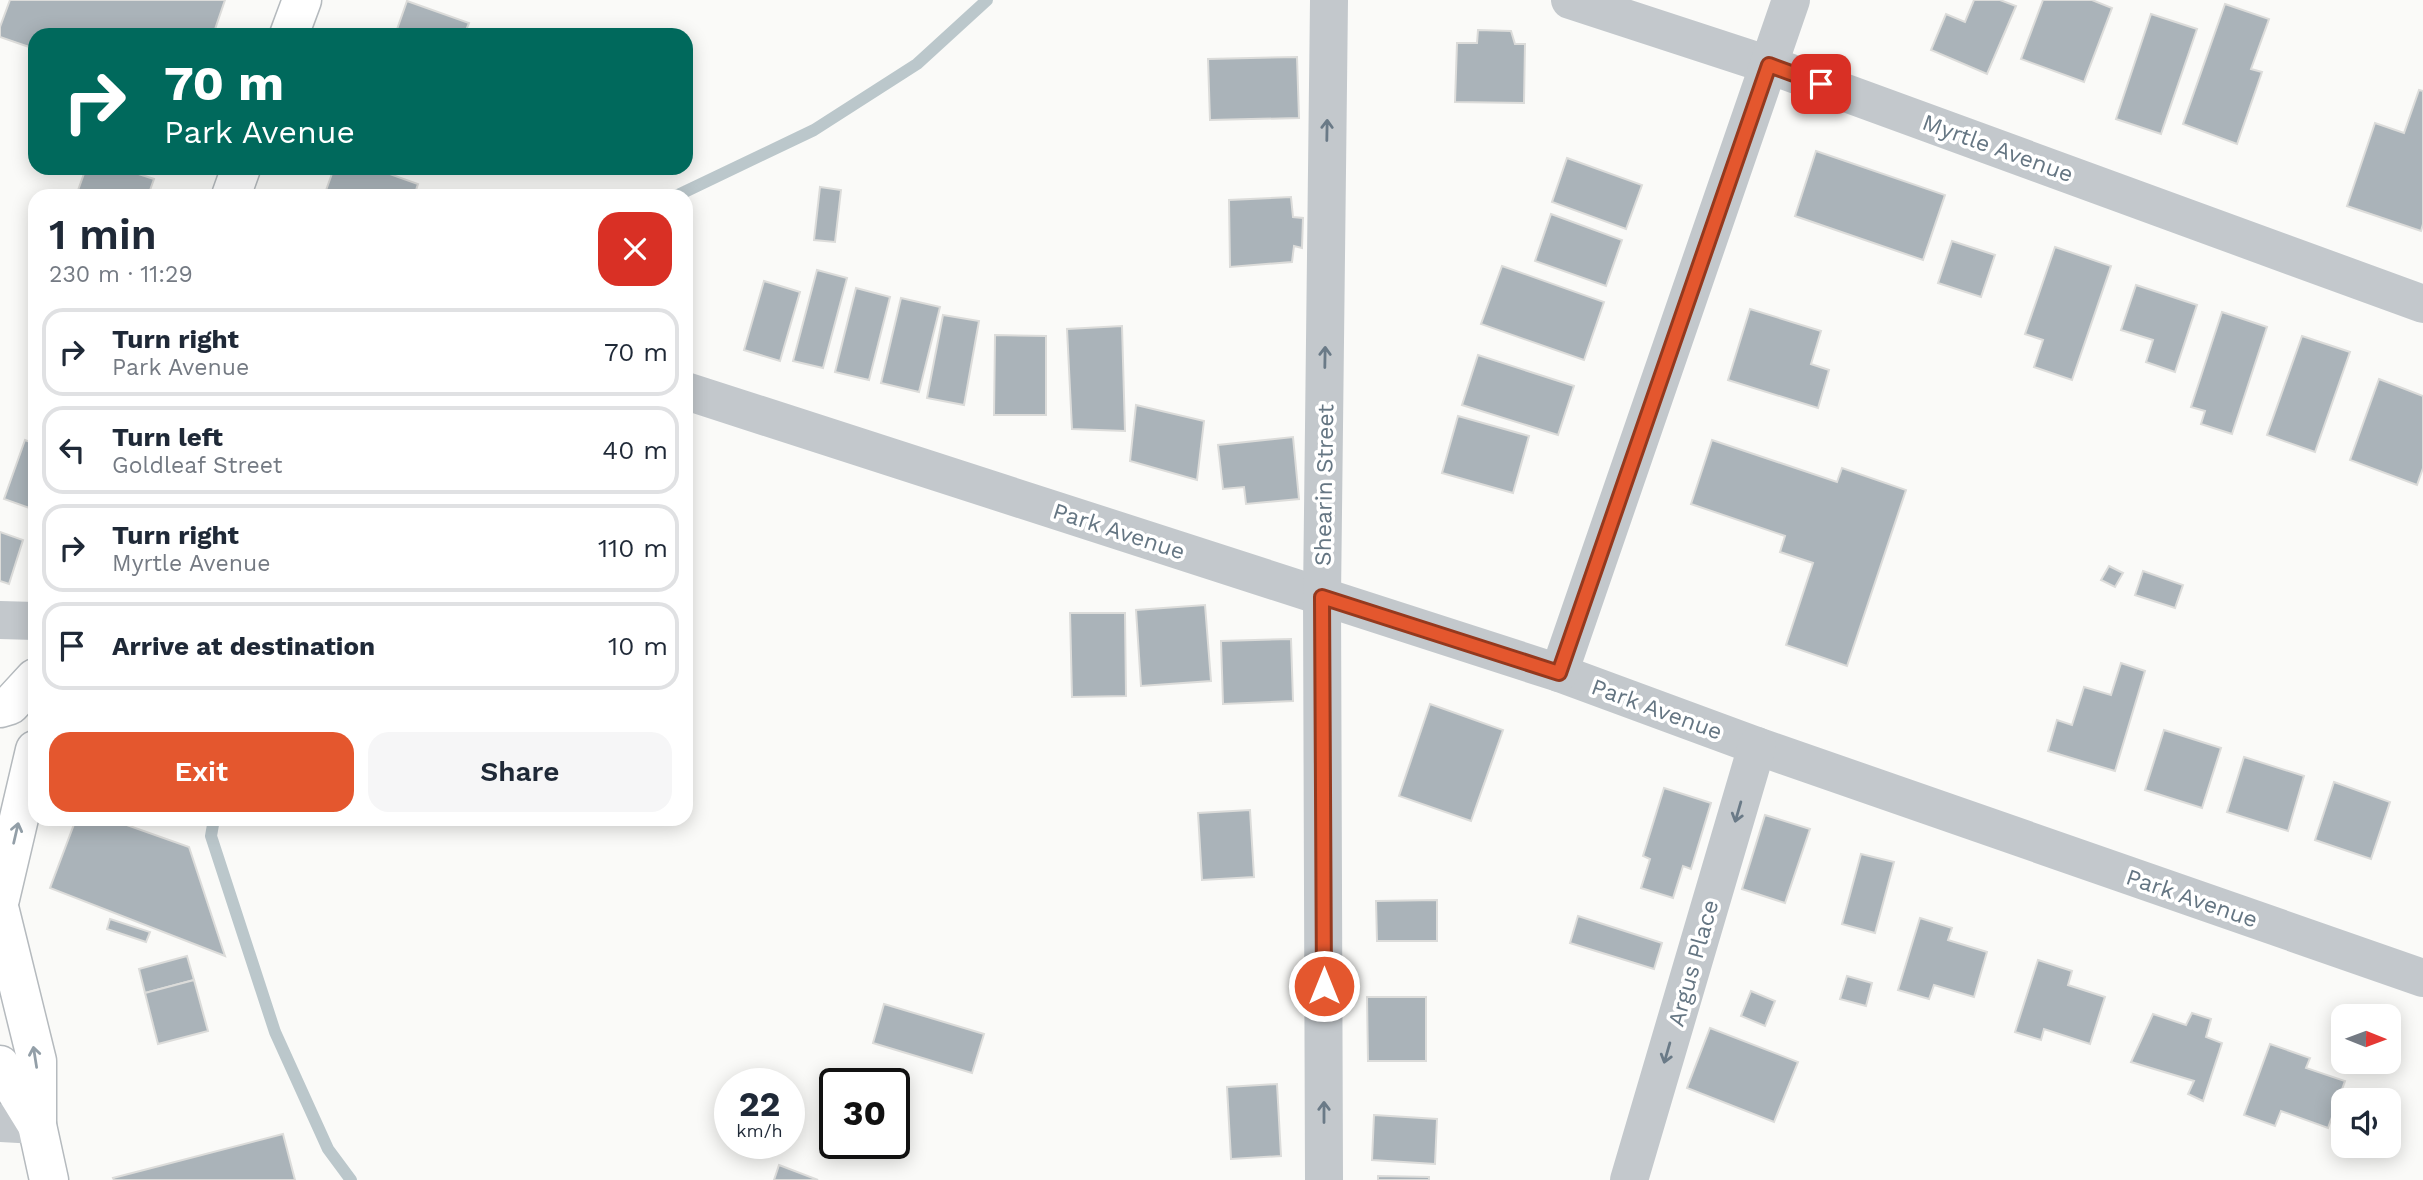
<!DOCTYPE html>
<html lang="en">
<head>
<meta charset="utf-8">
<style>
	body { margin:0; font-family:"Work Sans",sans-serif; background:#f6f6f7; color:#1f2937; height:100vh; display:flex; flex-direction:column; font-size:26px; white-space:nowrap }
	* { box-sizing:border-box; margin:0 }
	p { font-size:23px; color:#747a83 }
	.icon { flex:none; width:38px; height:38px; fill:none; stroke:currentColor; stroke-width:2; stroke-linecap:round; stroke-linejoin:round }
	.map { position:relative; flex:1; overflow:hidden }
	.panel { position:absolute; left:28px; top:189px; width:665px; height:637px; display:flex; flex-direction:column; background:#fff; border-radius:21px; box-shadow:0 4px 18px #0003 }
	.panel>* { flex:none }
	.hud { position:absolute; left:28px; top:28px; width:665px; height:147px; border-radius:21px; box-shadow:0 4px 18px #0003; background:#00695c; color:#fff; overflow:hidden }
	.needle { width:46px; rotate:91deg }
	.fabs { position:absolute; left:2331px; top:1004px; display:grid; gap:14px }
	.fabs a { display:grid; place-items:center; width:70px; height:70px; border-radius:14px; background:#fff; box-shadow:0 4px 18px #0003; font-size:35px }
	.speed { position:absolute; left:714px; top:1068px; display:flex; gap:14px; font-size:35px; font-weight:700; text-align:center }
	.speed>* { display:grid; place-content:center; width:91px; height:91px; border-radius:50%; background:#fff; box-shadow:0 4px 18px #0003; line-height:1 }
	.speed small { font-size:18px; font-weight:400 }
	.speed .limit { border:4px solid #111; border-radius:10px; background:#fff; color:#111 }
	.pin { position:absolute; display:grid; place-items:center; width:60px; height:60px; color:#fff; margin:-30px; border-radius:14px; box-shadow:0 4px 10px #0006 }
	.me { position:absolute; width:77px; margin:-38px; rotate:0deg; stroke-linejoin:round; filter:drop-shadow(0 0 5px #0008) }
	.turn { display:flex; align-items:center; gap:24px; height:147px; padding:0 21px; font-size:32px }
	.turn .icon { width:91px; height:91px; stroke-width:2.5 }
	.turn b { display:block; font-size:49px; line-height:60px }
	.round { display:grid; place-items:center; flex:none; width:74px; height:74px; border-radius:21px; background:#f6f6f7 }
	.overview { display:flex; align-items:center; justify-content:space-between; height:119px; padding:0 21px }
	h1 { font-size:42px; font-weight:600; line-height:52px }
	.button { display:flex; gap:14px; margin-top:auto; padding:14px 21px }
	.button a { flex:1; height:80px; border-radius:21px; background:#e4572e; color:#fff; font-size:28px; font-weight:600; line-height:80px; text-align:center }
	.button a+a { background:#f6f6f7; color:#1f2937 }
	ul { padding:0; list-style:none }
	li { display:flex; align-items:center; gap:21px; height:88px; margin:0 14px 10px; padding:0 7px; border:4px solid #e0e1e3; border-radius:21px }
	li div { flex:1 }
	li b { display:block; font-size:26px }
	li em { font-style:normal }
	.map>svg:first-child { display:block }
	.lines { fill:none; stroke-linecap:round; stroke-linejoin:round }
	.stream { stroke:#bbc7cb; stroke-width:12 }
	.building { fill:#aab3b9; stroke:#dcdcda; stroke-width:2 }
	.major-casing { stroke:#b5babe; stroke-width:41 }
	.minor { stroke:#c3c8cc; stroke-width:38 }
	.major { stroke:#fff; stroke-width:38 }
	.oneway { stroke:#6a7a87 }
	.oneway2 { stroke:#939fa8 }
	.route-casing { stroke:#94391e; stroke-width:18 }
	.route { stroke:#e4572e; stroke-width:12 }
	.labels { text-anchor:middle; stroke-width:7; stroke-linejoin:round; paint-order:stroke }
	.street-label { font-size:23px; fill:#657683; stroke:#fff }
</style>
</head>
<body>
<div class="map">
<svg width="2423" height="1180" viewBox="0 0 2423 1180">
	<rect width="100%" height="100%" fill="#fafaf8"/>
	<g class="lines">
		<g class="stream">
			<path d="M676 196 814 130 917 64 987 0"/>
			<path d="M214 819 211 836 275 1032 328 1149 351 1180"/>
		</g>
	</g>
	<g class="building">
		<path d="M10 0H225L213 35H35V49L0 37V27Z"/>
		<path d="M1974 0H2000L2016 6 1987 74 1931 50 1946 14 1965 22Z"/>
		<path d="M2043 0H2092L2112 8 2084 82 2021 59Z"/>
		<path d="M407 1 469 23 464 35H395Z"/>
		<path d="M2225 4 2269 19 2251 69 2262 72 2237 144 2183 124Z"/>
		<path d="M2151 14 2197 29 2161 134 2116 119Z"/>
		<path d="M1478 30 1511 31 1515 44H1525L1524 103 1455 102 1457 43H1477Z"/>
		<path d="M1297 57 1299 118 1210 120 1208 59Z"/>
		<path d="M2419 90 2423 91V224L2421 231 2347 206 2375 123 2404 133Z"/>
		<path d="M1816 151 1945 195 1923 260 1795 216Z"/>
		<path d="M1567 158 1642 185 1626 229 1552 202Z"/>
		<path d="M86 168H120L154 179 148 196H76Z"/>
		<path d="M334 168H373L418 184 414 196H324Z"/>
		<path d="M820 187 841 190 835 242 814 240Z"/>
		<path d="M1291 197 1293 217 1303 218 1302 248 1294 246 1292 262 1230 267 1229 200Z"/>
		<path d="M1551 214 1622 240 1606 286 1535 261Z"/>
		<path d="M1952 241 1995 255 1981 297 1938 283Z"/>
		<path d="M2055 247 2111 266 2072 380 2034 367 2043 340 2025 334Z"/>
		<path d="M1502 266 1604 302 1584 360 1481 324Z"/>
		<path d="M817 270 847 278 823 368 793 361Z"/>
		<path d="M764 281 800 292 780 361 744 350Z"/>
		<path d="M2136 285 2197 305 2175 372 2146 362 2153 340 2121 330Z"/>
		<path d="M856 288 890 297 869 380 835 372Z"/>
		<path d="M901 298 940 307 919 392 881 383Z"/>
		<path d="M1750 309 1821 331 1811 364 1829 370 1818 408 1728 380Z"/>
		<path d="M2222 312 2267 327 2232 434 2201 424 2205 411 2191 407Z"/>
		<path d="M943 315 979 321 964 405 927 398Z"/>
		<path d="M1122 326 1125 431 1072 429 1067 329Z"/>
		<path d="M995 335 1046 336V415H994Z"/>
		<path d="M2302 336 2350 352 2315 452 2267 435Z"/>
		<path d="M1478 355 1574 386 1558 435 1462 405Z"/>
		<path d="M2379 379 2423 396V468L2417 485 2350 460Z"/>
		<path d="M1136 405 1204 421 1197 480 1130 461Z"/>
		<path d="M1458 416 1529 436 1513 493 1442 473Z"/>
		<path d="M1293 437 1299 499 1246 504 1244 487 1223 489 1218 445Z"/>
		<path d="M25 440 35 444V510L4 499Z"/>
		<path d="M1712 440 1837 482 1842 468 1906 490 1847 666 1786 645 1813 563 1780 552 1785 536 1691 504Z"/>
		<path d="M0 532 23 540 9 584 0 581Z"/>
		<path d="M2109 566 2123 573 2115 587 2101 580Z"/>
		<path d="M2143 571 2183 585 2175 608 2135 595Z"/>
		<path d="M1205 605 1211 681 1141 686 1136 610Z"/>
		<path d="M1070 613H1125L1126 696 1072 697Z"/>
		<path d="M1291 639 1293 701 1223 704 1221 641Z"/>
		<path d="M2121 663 2145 671 2115 771 2048 751 2057 720 2072 725 2084 687 2111 695Z"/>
		<path d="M1430 704 1503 730 1471 821 1399 796Z"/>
		<path d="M2164 730 2221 748 2202 808 2145 790Z"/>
		<path d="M2244 757 2304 776 2288 831 2227 812Z"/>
		<path d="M2334 782 2390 802 2371 859 2315 840Z"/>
		<path d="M1664 788 1711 803 1691 869 1683 866 1673 898 1641 888 1650 859 1643 856Z"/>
		<path d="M1250 810 1254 877 1202 880 1198 813Z"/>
		<path d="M1765 815 1810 829 1785 903 1742 889Z"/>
		<path d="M76 819H110L189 847 225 956 50 888Z"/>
		<path d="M1861 854 1894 862 1875 933 1842 924Z"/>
		<path d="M1437 900V941H1377L1376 901Z"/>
		<path d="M1578 916 1662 943 1654 969 1570 943Z"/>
		<path d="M1920 918 1952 928 1948 940 1987 952 1974 997 1934 985 1929 999 1898 990Z"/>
		<path d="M110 919 150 932 146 942 107 929Z"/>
		<path d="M187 956 194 980 145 993 139 969Z"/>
		<path d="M2038 960 2072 971 2068 985 2105 997 2090 1044 2044 1029 2041 1040 2015 1032Z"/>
		<path d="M1847 976 1872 983 1866 1006 1840 999Z"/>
		<path d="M194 980 208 1031 158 1044 145 993Z"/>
		<path d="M1751 991 1775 1001 1765 1026 1741 1016Z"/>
		<path d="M1367 997H1426V1061H1368Z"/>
		<path d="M884 1004 984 1034 972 1073 873 1043Z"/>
		<path d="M2192 1013 2211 1019 2206 1037 2222 1043 2203 1101 2188 1094 2194 1081 2131 1062 2153 1014 2186 1025Z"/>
		<path d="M1710 1028 1798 1062 1774 1122 1687 1088Z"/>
		<path d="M2270 1044 2310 1058 2306 1068 2345 1081 2328 1128 2281 1111 2275 1126 2244 1115Z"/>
		<path d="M1277 1084 1281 1156 1231 1159 1227 1087Z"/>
		<path d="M1374 1115 1437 1119 1435 1164 1372 1160Z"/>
		<path d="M283 1134 295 1180H114L113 1178Z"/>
		<path d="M779 1165 818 1180H774Z"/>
		<path d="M1378 1176 1429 1177V1180H1378Z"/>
	</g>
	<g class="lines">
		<g class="major-casing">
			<g id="major">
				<path d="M289 35 302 0"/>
				<path d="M231 196 241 168"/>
				<path d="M0 708 10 705 35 678"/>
				<path d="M0 899 35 750"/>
				<path d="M0 911 37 1061V1125L49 1180"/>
				<path d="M0 1065 37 1125"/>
			</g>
		</g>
		<g class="minor">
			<path d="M1570 0 1769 65 2423 304"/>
			<path d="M686 391 1559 673 1757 746 2423 978"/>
			<path d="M0 620 35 621"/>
			<path d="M1559 673 1791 0"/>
			<path d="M0 1123 37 1125"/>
			<path d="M1324 1180 1322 597 1329 0"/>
			<path d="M1629 1180 1757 746"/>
		</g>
		<use href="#major" class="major"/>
	</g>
	<defs><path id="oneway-shaft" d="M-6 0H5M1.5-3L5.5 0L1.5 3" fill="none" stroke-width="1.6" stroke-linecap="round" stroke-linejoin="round" transform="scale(1.75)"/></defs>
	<g class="oneway">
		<use href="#oneway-shaft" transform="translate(1327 130) rotate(-89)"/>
		<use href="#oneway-shaft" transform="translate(1325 357) rotate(-89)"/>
		<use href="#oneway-shaft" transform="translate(1738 812) rotate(106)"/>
		<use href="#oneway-shaft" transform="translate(1667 1053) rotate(106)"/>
		<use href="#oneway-shaft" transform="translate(1324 1112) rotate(-90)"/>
	</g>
	<g class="oneway2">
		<use href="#oneway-shaft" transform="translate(16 833) rotate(-77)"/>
		<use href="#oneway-shaft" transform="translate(35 1057) rotate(-99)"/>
	</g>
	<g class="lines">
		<g class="route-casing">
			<path id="route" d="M1324 986 1322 597 1559 673 1769 65 1821 84"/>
		</g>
		<use href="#route" class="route"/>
	</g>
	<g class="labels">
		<g class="street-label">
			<text transform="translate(1998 148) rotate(20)" y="8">Myrtle Avenue</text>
			<text transform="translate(1324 485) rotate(-89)" y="8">Shearin Street</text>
			<text transform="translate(1119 531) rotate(18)" y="8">Park Avenue</text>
			<text transform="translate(1657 709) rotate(20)" y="8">Park Avenue</text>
			<text transform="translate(2192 898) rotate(19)" y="8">Park Avenue</text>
			<text transform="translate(1693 963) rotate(-74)" y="8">Argus Place</text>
		</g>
	</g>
</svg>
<div class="fabs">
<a><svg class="needle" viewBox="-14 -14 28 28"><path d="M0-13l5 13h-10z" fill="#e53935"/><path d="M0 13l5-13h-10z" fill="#747a83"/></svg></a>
<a><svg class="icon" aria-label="sound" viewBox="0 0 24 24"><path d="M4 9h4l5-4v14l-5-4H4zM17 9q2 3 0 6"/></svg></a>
</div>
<div class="speed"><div>22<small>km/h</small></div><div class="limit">30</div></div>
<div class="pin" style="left:1821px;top:84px;background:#d93025"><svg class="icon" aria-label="arrive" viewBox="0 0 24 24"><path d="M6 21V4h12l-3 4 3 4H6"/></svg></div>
<svg class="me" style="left:1324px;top:986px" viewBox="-20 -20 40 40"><circle r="17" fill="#e4572e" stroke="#fff" stroke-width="3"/><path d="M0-11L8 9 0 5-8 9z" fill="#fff"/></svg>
<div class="hud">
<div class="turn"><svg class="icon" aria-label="right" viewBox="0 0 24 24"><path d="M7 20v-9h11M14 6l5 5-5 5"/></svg><div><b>70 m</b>Park Avenue</div></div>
</div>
<section class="panel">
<div class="overview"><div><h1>1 min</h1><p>230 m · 11:29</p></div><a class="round" style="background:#d93025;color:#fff"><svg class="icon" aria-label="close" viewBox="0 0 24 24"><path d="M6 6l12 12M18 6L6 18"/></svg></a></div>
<ul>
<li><svg class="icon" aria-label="right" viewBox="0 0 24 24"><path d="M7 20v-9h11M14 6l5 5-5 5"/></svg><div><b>Turn right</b><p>Park Avenue</p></div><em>70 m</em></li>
<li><svg class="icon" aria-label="left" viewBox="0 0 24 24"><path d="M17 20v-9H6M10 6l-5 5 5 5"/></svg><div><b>Turn left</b><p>Goldleaf Street</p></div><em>40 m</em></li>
<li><svg class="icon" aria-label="right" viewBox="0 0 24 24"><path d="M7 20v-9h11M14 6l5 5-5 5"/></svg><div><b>Turn right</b><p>Myrtle Avenue</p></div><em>110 m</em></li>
<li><svg class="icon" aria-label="arrive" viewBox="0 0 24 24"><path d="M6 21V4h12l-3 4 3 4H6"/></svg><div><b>Arrive at destination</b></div><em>10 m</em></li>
</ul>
<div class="button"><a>Exit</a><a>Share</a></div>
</section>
</div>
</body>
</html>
